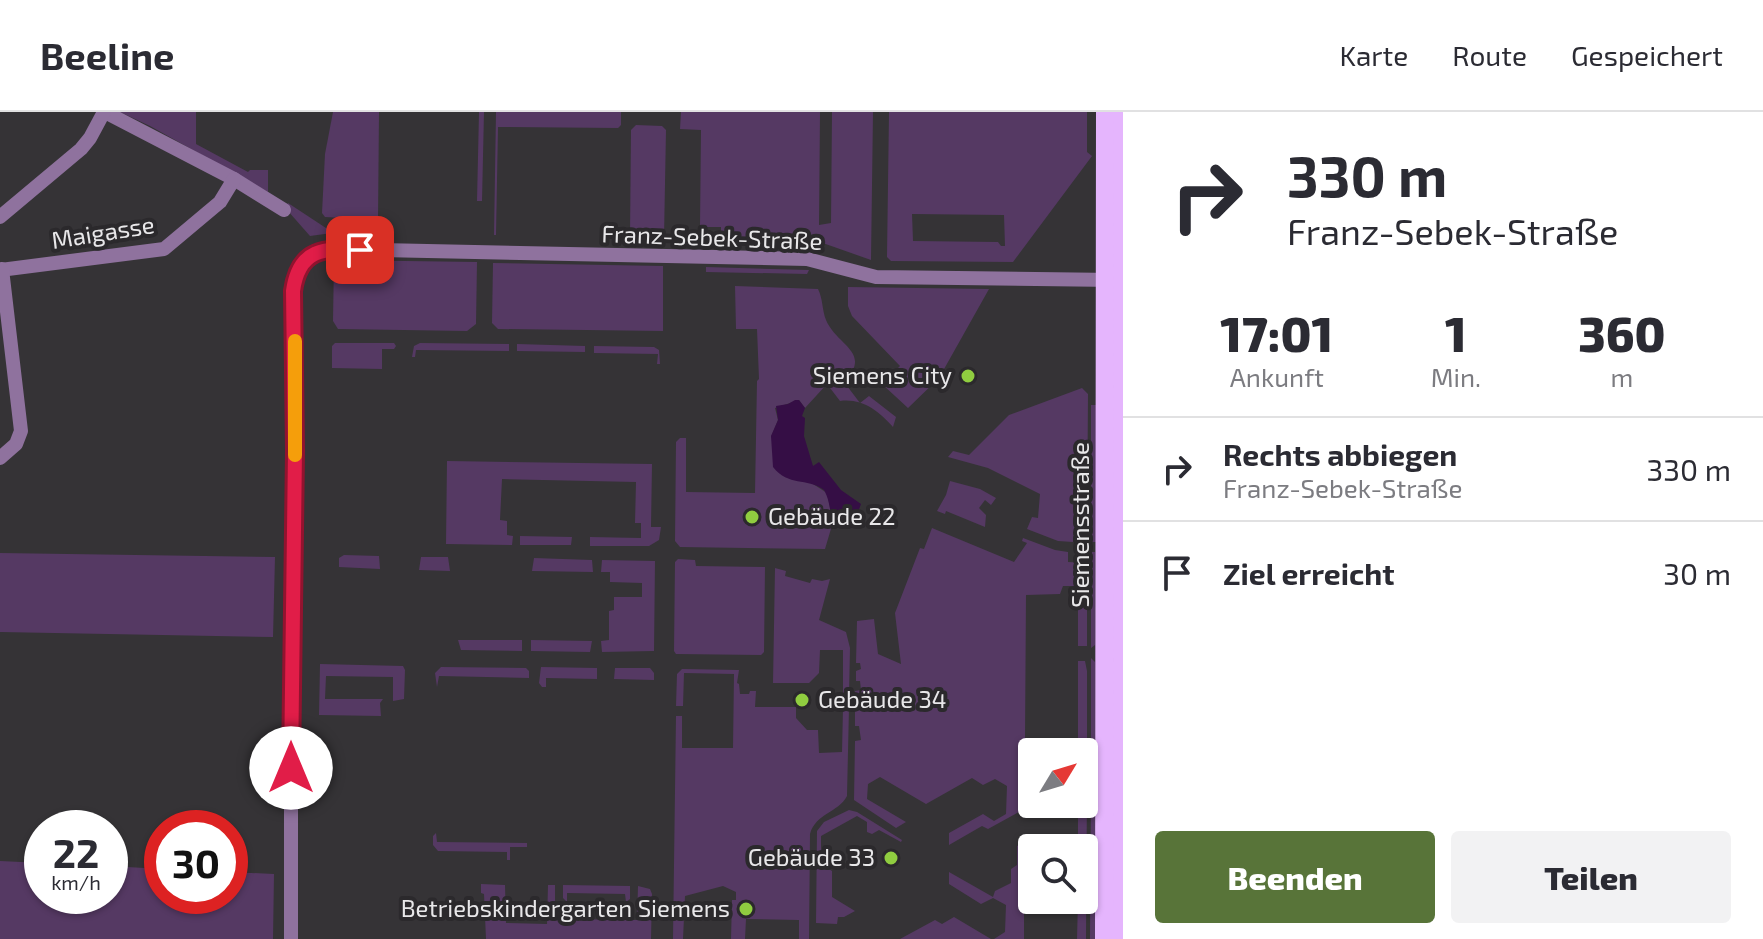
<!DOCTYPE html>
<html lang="de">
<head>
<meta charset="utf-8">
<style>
	body { margin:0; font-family:"Exo 2",sans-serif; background:#f2f2f3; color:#2b2b33; height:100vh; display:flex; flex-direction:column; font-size:30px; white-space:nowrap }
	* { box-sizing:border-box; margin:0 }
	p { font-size:26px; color:#7c7c81 }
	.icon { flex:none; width:44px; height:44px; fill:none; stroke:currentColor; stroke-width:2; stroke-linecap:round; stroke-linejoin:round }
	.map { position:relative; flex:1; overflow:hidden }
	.drawer { display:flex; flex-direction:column; background:#fff; width:640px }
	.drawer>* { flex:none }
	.guide { background:#fff; color:#2b2b33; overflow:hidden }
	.needle { width:52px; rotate:52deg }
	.tools { position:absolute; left:1018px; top:626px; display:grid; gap:16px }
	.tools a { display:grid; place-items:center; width:80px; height:80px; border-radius:8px; background:#fff; box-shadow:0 2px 6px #0004; font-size:40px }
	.speed { position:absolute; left:24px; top:698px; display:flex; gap:16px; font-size:40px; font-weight:700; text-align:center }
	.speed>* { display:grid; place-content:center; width:104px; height:104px; border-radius:50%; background:#fff; box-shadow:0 2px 6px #0004; line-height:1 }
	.speed small { font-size:20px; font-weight:400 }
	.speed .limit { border:12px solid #d22; background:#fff; color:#111 }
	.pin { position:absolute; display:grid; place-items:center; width:68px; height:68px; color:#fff; margin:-34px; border-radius:16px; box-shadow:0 4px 12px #0006 }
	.me { position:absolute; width:88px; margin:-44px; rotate:0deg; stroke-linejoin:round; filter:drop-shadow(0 0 6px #0008) }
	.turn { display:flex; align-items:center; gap:28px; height:168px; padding:0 32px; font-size:36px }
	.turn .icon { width:104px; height:104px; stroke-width:2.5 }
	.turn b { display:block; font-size:56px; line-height:68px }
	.eta { display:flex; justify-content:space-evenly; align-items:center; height:136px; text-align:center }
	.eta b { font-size:48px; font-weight:800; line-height:56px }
	.button { display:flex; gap:16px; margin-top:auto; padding:16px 32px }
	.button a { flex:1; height:92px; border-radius:8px; background:#587439; color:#fff; font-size:32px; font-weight:800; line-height:92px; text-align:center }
	.button a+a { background:#f2f2f3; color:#2b2b33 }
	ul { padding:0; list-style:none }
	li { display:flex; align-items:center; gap:24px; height:104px; padding:0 32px; border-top:2px solid #e1e1e2 }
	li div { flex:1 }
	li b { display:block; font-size:30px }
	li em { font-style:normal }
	header { display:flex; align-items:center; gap:48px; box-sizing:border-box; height:112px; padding:0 40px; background:#fff; border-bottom:2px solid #e1e1e2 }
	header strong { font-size:38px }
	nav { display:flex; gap:44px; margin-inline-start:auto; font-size:28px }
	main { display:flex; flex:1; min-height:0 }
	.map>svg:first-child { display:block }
	.green { fill:#553963; fill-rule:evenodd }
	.water { fill:#350e45 }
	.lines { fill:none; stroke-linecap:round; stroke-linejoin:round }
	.minor { stroke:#8f729e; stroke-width:14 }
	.major { stroke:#e5b5fd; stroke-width:18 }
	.route-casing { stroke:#92132f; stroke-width:20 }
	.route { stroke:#e11d48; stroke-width:14 }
	.slow { stroke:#f59e0b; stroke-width:14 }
	.poi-dot { fill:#90cd40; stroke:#2b292c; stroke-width:3 }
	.labels { text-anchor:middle; stroke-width:8; stroke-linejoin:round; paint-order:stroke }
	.street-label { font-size:24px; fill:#e8e7e9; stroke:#2b292c }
	.poi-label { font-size:24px; fill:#e8e7e9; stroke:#2b292c; text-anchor:end }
</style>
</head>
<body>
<header>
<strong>Beeline</strong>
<nav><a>Karte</a><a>Route</a><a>Gespeichert</a></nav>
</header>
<main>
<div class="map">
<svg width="1123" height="827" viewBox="0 0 1123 827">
	<rect width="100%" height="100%" fill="#353336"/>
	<g class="green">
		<path d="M120 0H196V32L248 60 250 58H268V80L150 14Z"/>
		<path d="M333 0H379L378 108 325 105 322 101 325 42Z"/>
		<path d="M479 0H484L482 89H477Z"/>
		<path d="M496 0H621V13L618 16 498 15 496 123H494Z"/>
		<path d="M681 0H820L819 113 831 111 832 0H873L871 148 820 130 721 127V115H700L701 18 680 17Z"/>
		<path d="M889 0H1087V40L1092 44 1013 150 891 149 887 145ZM912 102 1004 103 1005 134H1001L998 130 913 129Z"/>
		<path d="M636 13 662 14 666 18 664 125 630 124 631 18Z"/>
		<path d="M288 91 332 120V121L310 124 288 99 286 95Z"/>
		<path d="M334 148 477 150 476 212 467 219 338 217 333 209Z"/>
		<path d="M493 151 663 154V219L498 217 492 211Z"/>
		<path d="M706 155 809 158 807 162 706 160Z"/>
		<path d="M735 174 818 177C823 187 822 198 826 208 837 234 873 240 844 270L860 291 869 284 896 305 893 315C879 299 862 286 840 289L827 272 805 296 799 288 775 296 778 308 771 325 813 372 827 381 833 410 825 437 680 435 675 429 676 330 680 326H686V380L755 381 757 269 759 267 757 217H736Z"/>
		<path d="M848 175 989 177 939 266 908 296 882 272 900 254 852 204 848 194Z"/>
		<path d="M335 231H394L396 234 394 237H382V257L332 256V234Z"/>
		<path d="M420 231 509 232V239L416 238 415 245H412L414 234Z"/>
		<path d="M517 232 585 234V240L517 239Z"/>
		<path d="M594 234 654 235 659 238 660 252H657L658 242 594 241Z"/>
		<path d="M1082 276 1088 282 1087 426H1073V430L1058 429 1027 417 1032 405 1038 406 1040 382 988 356 948 345 953 339 969 343 1009 303Z"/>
		<path d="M1091 293H1098L1096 430H1091Z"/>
		<path d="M447 349 652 352 651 415H661L659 428 649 434H590V425L641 426V411H635L636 370 502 367 500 408 507 409V423L513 424 512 433 446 432Z"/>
		<path d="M950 369 980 377 996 386 991 393 985 388 979 396 986 403 985 415 946 399 945 402 937 399 946 383Z"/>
		<path d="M932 416 1014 450 1027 431 1022 429 1023 426 1055 438 1068 440V450L1087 451V472L1085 474H1063L1060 482 1026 483 1025 627 1028 628 1029 635H1035V640H1032V662L1025 663 1026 696 988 717 982 714 949 733V721L983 702 994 709 1006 702 1007 674 995 667 983 673 972 666 926 692 880 665 868 672 867 687 906 710 896 716 854 688 855 629 861 628 859 614H855V596L863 590 855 583V579L861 578 860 569H856V559L861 557 860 551H856L857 509 874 507 878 542 901 552 895 501 920 436 924 437Z"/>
		<path d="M520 424 572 425 571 433H520Z"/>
		<path d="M1091 440H1095V533L1091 536Z"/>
		<path d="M0 441 275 445 273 525 0 520Z"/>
		<path d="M344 443 379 444 380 457 339 455V446Z"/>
		<path d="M421 445H448L450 459 419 458Z"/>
		<path d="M534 446 592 448 593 460 532 459Z"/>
		<path d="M678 447 695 448 696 454 765 455 764 540 761 543 676 542 674 539 675 450Z"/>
		<path d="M602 448 655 449 654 539 602 540 601 529 609 528V499L614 498V485H642V471L610 470V460H601Z"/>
		<path d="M775 456 786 459 785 464 810 471 812 467 822 469 830 467 819 508 846 520 850 536 849 583H843V538H820L819 561 809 571H773Z"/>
		<path d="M1078 476 1087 479V534H1078Z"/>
		<path d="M458 528H522V539L461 538Z"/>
		<path d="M531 528 592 529 590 540 531 539Z"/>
		<path d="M1091 546 1095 550V662L1091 666Z"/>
		<path d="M1078 549H1085L1087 559V664H1084V640H1069L1070 636H1078Z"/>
		<path d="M320 552 403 554 405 558 404 587 393 589V565L326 564 325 587H383L380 591 381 604 319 603Z"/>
		<path d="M441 555 526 556 529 559V566L439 564 437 575 435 561Z"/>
		<path d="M541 555 597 556V567L546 566V575H542L539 571Z"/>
		<path d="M615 556H650L654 561V568L614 567Z"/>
		<path d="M682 557 739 558 737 571 739 572 740 582H749L750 579H756L755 595H796V606L807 618H818L819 641 842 640 843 596H849L847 684C838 701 816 701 810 722L809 827H799V808L746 807 745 827H731L732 788H736V780L723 774 685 784 683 827H673L676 604H682V636H733L734 562 684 561 683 594H676L677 562Z"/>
		<path d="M1084 676H1087L1086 827H1077L1078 788H1084V736H1078V703L1084 702Z"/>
		<path d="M1091 676 1095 680V827H1090Z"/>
		<path d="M849 698 857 700 902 728 901 730 879 718 872 722 867 720V710L857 704 821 724V752L832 759V785L855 799 844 805H838L837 812 816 811 817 719 824 710Z"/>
		<path d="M436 721 437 730 527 731V735H510V748H507V740L438 739 433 733V724Z"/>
		<path d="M1029 727 1036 728 1038 735 1024 743V827H994L1005 820 1006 793 993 786 981 792 949 772V760L993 785 995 779 1011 771V757L1017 753V734Z"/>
		<path d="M0 749 42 751V784H110V754L162 757V784H230V760L274 762 273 827H0Z"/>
		<path d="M481 772 505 773 506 811 547 812 548 773H555V807L637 808 638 774 650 777 652 782 651 827H486L484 782 481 781Z"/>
		<path d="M563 773 630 774V787L626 790 625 782 567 781V790L563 786Z"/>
		<path d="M954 805 991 827H900L935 808 942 812Z"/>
	</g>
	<path class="water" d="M795 288H799L805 296 802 304 805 306 804 324 813 354 819 350 841 378 861 392 852 416C823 408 835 398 824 378 806 365 789 375 773 355L771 324 778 308 776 294 788 292Z"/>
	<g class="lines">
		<g class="minor">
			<path d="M105 0 234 67 284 98"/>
			<path d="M0 105 81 37 90 26 104 0"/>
			<path d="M0 158 164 137 220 90 234 67"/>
			<path d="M0 346 16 332 21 319 2 157"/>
			<path d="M291 827V539L295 339 293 179C297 154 308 140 333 137L807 147 876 165 1115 168"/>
		</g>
		<g class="major">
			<path d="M1120 0 1121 827"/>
			<path d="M1104 827 1105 0"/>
		</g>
	</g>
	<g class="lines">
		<g class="route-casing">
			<path id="route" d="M291 656 295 339 293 179C299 136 324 136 360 138"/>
		</g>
		<use href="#route" class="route"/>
		<path class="slow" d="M295 343V229"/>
	</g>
	<g class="poi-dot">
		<circle cx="968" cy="264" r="8"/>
		<circle cx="752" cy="405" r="8"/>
		<circle cx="802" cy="588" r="8"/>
		<circle cx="891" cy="746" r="8"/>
		<circle cx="746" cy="797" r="8"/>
	</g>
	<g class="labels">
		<g class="street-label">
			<text transform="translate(103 121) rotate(-9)" y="8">Maigasse</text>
			<text transform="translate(712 126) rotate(2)" y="8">Franz-Sebek-Straße</text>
			<text transform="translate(1081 413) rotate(-90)" y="8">Siemensstraße</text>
		</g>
		<g class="poi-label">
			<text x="952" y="272">Siemens City</text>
			<text x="768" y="413" text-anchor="start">Gebäude 22</text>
			<text x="818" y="596" text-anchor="start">Gebäude 34</text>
			<text x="875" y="754">Gebäude 33</text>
			<text x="730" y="805">Betriebskindergarten Siemens</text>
		</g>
	</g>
</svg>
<div class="tools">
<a><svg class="needle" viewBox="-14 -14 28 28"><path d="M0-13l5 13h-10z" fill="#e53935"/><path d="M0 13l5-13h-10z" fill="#7c7c81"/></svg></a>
<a><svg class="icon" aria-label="search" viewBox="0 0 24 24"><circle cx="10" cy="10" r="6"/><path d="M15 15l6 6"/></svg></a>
</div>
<div class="speed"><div>22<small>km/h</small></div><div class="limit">30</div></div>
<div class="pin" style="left:360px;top:138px;background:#d93025"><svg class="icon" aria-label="arrive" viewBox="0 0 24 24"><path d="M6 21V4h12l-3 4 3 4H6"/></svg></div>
<svg class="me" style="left:291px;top:656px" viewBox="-20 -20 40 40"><circle r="19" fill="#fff"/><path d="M0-13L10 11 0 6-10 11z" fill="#e11d48"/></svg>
</div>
<section class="drawer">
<div class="guide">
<div class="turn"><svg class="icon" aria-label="right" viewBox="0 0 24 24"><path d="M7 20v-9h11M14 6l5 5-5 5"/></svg><div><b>330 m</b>Franz-Sebek-Straße</div></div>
</div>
<div class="eta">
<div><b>17:01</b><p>Ankunft</p></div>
<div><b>1</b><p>Min.</p></div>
<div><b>360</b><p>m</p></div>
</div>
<ul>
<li><svg class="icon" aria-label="right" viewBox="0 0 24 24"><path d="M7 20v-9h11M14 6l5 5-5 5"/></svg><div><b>Rechts abbiegen</b><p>Franz-Sebek-Straße</p></div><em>330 m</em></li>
<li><svg class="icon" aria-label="arrive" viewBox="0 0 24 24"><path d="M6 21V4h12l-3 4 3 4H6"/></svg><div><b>Ziel erreicht</b></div><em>30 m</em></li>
</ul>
<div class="button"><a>Beenden</a><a>Teilen</a></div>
</section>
</main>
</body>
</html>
